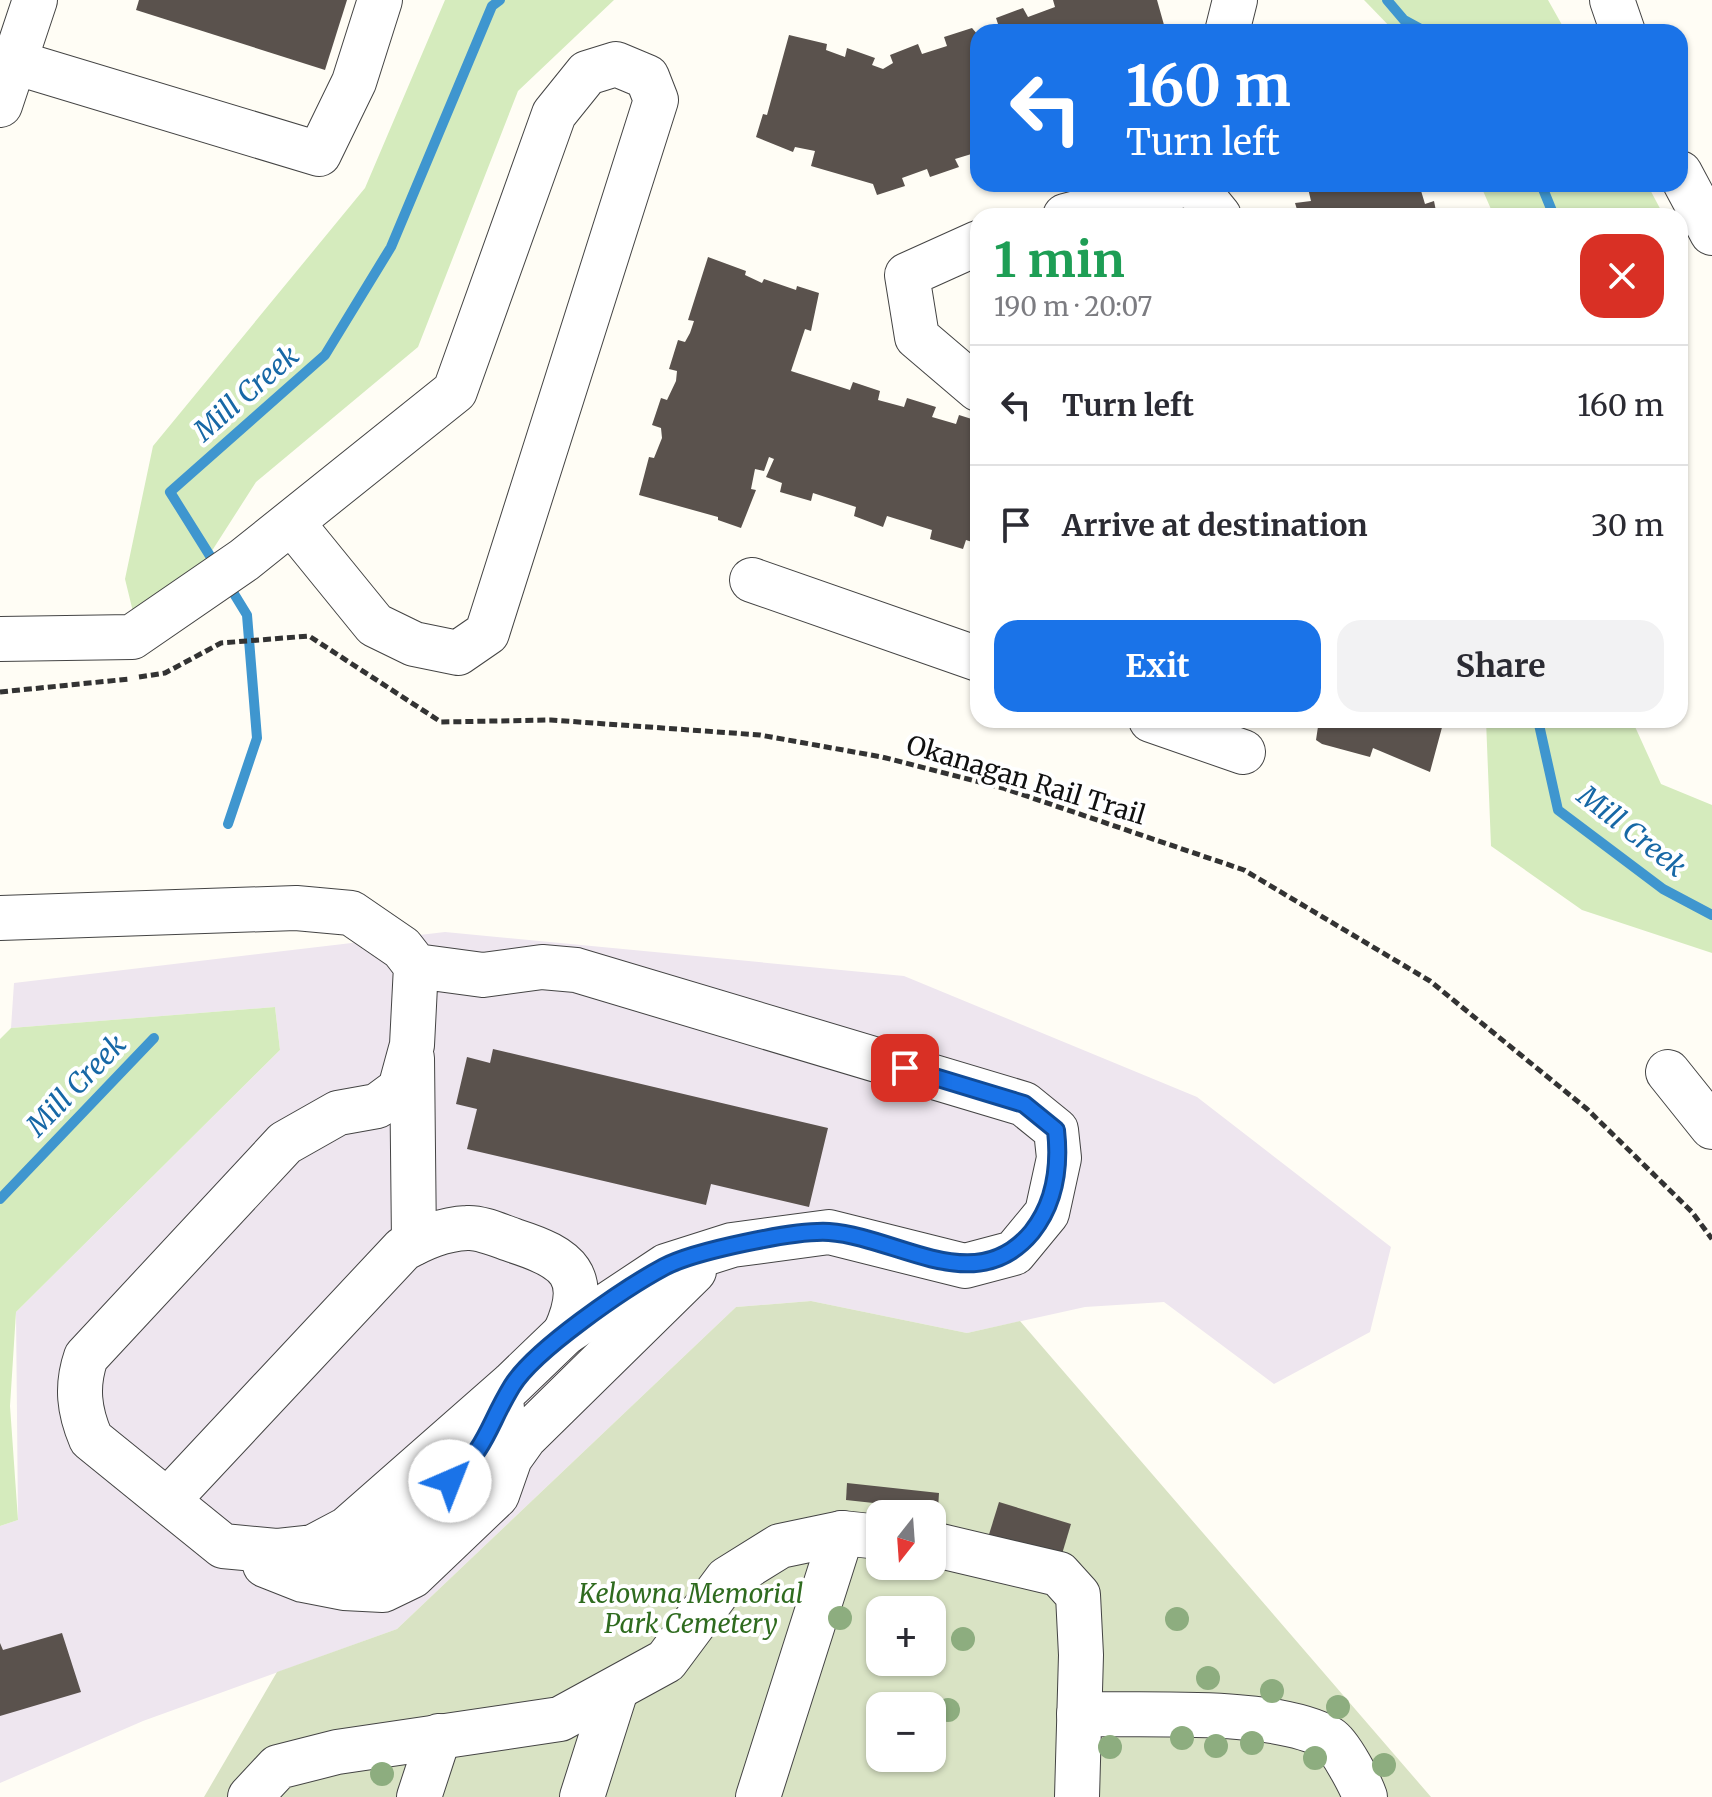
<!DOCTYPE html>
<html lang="en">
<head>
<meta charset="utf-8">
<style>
	body { margin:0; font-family:Merriweather,serif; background:#f2f2f3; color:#2b2b33; height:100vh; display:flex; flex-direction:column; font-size:30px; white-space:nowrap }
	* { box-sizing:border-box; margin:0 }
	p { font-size:26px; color:#7c7c81 }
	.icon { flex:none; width:44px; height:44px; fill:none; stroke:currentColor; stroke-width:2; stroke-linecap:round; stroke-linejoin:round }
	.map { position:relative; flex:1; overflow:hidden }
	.side { position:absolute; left:970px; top:208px; width:718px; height:520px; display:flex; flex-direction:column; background:#fff; border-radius:24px; box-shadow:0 2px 6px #0004 }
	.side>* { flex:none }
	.banner { position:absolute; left:970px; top:24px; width:718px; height:168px; border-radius:24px; box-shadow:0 2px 6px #0004; background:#1a73e8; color:#fff; overflow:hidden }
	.needle { width:52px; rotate:197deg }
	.controls { position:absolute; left:866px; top:1500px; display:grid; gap:16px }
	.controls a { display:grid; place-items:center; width:80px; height:80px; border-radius:16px; background:#fff; box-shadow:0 2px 6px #0004; font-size:40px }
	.pin { position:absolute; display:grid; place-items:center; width:68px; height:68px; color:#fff; margin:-34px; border-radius:16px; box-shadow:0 4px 12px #0006 }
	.me { position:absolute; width:88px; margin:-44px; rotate:44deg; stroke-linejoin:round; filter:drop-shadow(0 0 6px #0008) }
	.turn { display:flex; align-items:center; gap:28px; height:168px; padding:0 24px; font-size:36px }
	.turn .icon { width:104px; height:104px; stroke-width:2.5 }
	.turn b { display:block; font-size:56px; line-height:68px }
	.round { display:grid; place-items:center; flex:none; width:84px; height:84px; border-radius:24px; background:#f2f2f3 }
	.head { display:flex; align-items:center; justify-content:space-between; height:136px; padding:0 24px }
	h1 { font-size:48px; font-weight:700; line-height:60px; color:#1e9e55 }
	.primary-button { display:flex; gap:16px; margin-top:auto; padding:16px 24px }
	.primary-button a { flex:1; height:92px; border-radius:24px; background:#1a73e8; color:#fff; font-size:32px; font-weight:700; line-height:92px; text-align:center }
	.primary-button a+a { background:#f2f2f3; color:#2b2b33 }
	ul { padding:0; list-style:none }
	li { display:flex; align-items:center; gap:24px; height:120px; padding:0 24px; border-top:2px solid #e1e1e2 }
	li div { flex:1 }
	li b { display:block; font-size:30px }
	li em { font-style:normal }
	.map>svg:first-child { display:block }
	.industrial { fill:#eee6ef }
	.green { fill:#d5ebbd }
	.cemetery { fill:#d9e3c4; fill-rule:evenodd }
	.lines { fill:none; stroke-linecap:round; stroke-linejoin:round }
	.stream { stroke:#3f96cf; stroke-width:10 }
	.building { fill:#5a524d }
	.minor-casing { stroke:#444; stroke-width:46 }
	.path { stroke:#333; stroke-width:5; stroke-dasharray:8 4; stroke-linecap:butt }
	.minor { stroke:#fff; stroke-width:44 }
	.tree { fill:#8dad7f }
	.route-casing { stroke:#114b97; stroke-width:20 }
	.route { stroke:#1a73e8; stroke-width:14 }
	.labels { text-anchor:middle; stroke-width:8; stroke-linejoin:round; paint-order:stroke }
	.street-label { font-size:26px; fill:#111; stroke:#fff }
	.park-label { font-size:26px; font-style:italic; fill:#2f6b1f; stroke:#fff }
	.water-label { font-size:28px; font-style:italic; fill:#1768a6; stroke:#fff }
</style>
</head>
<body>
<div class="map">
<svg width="1712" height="1797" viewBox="0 0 1712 1797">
	<rect width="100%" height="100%" fill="#fffdf5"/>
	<path class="industrial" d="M445 932 904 976 1197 1097 1391 1247 1370 1332 1274 1384 1164 1302 1085 1307 967 1333 811 1301 736 1307 397 1629 143 1721 0 1783V1526L18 1520 16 1312 280 1050 275 1007 11 1028 14 983Z"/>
	<g class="green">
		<path d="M445 0H614L518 91 418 347 256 482 144 657 125 579 153 446 365 188Z"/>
		<path d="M1364 0H1548L1566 32H1395Z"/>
		<path d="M1480 184H1647L1664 216H1494Z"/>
		<path d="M1486 720H1632L1661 784 1712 805V953L1582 910 1491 846Z"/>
		<path d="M275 1007 280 1050 16 1312 10 1406 18 1520 0 1526V1039L11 1028Z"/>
	</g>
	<path class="cemetery" d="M811 1301 967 1333 1020 1321 1431 1797H204L277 1672 397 1629 736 1307ZM880 1514H932V1566H880ZM880 1610H932V1662H880ZM880 1706H932V1758H880Z"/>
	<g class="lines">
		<g class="stream">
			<path d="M1387 0 1404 20 1426 32"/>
			<path d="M1541 184 1554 216"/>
			<path d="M217 567 170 492 325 355 391 247 492 6 500 0"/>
			<path d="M228 584 247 615 257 738 228 824"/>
			<path d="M1538 720 1558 810 1663 889 1712 915"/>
			<path d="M0 1199 154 1038"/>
		</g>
	</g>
	<g class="building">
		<path d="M139 0H347L325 70 136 10Z"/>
		<path d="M1053 0H1157L1166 32H987L999 27 996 18 1023 8 1028 17 1055 7Z"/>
		<path d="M972 28 978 35V152L955 159 959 167 930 177 927 169 902 178 905 186 877 195 873 184 811 166 815 151 795 147 793 152 756 137 763 114 767 115 789 35 827 44 826 50 845 57 847 48 875 58 872 65 883 69 893 63 890 55 918 44 922 54 947 46 944 37Z"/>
		<path d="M1307 184H1419L1425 204 1434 201 1437 216H1299L1295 203 1311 201Z"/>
		<path d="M708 257 746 271 745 275 762 283 764 279 796 290 797 286 819 293 811 331 805 329 791 371 850 390 853 382 880 391 878 400 904 407 907 398 936 407 932 417 956 424 959 415 978 421V544L966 540 963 549 930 539 932 530 887 516 883 527 854 516 856 507 813 493 811 501 780 492 782 483 766 477 774 459 769 457 764 471 755 469 751 489 756 490 741 528 718 520V517L639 495 649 457 654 458 662 438 661 428 652 425 661 398 667 400 676 381 677 371 669 369 678 340 685 342 690 333 694 321 688 320Z"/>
		<path d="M1319 720H1444L1430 772 1373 748 1370 757 1322 744 1316 740Z"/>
		<path d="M493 1049 828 1128 809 1207 711 1184 706 1205 467 1149 477 1109 456 1104 467 1057 490 1063Z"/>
		<path d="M847 1483 939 1493 938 1510 846 1500Z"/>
		<path d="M999 1502 1071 1524 1059 1564 987 1541Z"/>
		<path d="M62 1633 81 1692 0 1716V1643L3 1650Z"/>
	</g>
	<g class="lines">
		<g class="minor-casing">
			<g id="minor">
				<path d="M1612 0 1623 32"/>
				<path d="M1227 32 1235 0"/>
				<path d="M14 62 319 154 354 82 380 0"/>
				<path d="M0 105 35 0"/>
				<path d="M1680 173 1712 233"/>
				<path d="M1193 184 1219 216"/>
				<path d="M1065 216 1187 184"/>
				<path d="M978 243 907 275 917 337 978 389"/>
				<path d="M752 580 978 659"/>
				<path d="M0 639 132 637 244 560 455 391 554 114 587 73 616 64 647 77 656 100 487 633 458 653 414 644 375 625 292 523"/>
				<path d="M1151 720 1243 752"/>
				<path d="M0 918 296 908 351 913 402 948 416 966 412 1045 400 1089 377 1106 338 1113 285 1143 86 1357C76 1386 79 1411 91 1439L223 1546 276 1551 313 1547 347 1529 512 1384 565 1333 666 1266 732 1245 829 1232 965 1266 1014 1253 1047 1213 1059 1158 1056 1130 1024 1104 576 970 542 967 483 975 416 966"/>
				<path d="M412 1058 414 1243"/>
				<path d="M1668 1072 1712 1127"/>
				<path d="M168 1500 403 1249C423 1238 443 1229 467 1228 481 1227 500 1236 515 1241 568 1258 591 1275 565 1333"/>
				<path d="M932 1544 1059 1574 1078 1595 1081 1655 1077 1797"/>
				<path d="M265 1565 303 1580 344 1588 383 1590 412 1576 497 1495 510 1458 525 1437 694 1271"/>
				<path d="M313 1572 335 1576 363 1563 470 1463 485 1444 502 1408"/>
				<path d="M1079 1714C1144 1716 1276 1707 1330 1739 1340 1745 1361 1785 1365 1797"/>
				<path d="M250 1797 278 1767 337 1752 560 1719 666 1661 727 1579 780 1546 842 1533 880 1537"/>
				<path d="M419 1797 439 1736"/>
				<path d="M582 1797 616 1690"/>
				<path d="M758 1797 842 1533"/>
			</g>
		</g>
		<g class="path">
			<path d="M139 677 165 673 221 643 309 636 441 722 551 720 760 735 882 757 1003 788 1244 870 1430 981 1587 1109 1692 1212 1712 1239"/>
			<path d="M0 692 129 679"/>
		</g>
		<use href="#minor" class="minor"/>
	</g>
	<g class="tree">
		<circle cx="840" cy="1618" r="12"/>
		<circle cx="1177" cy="1619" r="12"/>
		<circle cx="963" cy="1639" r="12"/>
		<circle cx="1208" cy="1678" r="12"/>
		<circle cx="1272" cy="1691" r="12"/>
		<circle cx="1338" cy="1707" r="12"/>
		<circle cx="948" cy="1710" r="12"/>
		<circle cx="1182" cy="1738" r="12"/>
		<circle cx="1252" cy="1743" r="12"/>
		<circle cx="1216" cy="1746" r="12"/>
		<circle cx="1110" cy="1747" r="12"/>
		<circle cx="1315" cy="1758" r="12"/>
		<circle cx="1384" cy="1765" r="12"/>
		<circle cx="382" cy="1774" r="12"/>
	</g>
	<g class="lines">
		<g class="route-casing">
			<path id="route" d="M450 1481C489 1445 487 1427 512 1386 534 1350 625 1288 664 1267 694 1251 795 1230 829 1232 898 1237 976 1300 1032 1232 1055 1203 1060 1166 1056 1130L1024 1104 905 1068"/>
		</g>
		<use href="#route" class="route"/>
	</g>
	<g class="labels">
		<g class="street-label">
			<text transform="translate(1026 780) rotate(17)" y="9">Okanagan Rail Trail</text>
		</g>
		<g class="park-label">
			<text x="691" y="1603">Kelowna Memorial<tspan x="691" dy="30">Park Cemetery</tspan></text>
		</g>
		<g class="water-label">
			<text transform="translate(246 393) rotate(-41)" y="10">Mill Creek</text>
			<text transform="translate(1632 831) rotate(38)" y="10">Mill Creek</text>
			<text transform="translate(76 1085) rotate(-46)" y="10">Mill Creek</text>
		</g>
	</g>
</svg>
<div class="controls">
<a><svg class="needle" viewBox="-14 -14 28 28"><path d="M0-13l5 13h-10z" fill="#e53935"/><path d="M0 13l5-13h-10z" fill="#7c7c81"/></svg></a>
<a>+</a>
<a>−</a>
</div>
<div class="pin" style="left:905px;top:1068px;background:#d93025"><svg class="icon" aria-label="arrive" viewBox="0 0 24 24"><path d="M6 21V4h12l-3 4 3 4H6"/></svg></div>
<svg class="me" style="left:450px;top:1481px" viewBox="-20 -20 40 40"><circle r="19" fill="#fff"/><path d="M0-13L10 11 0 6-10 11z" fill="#1a73e8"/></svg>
<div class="banner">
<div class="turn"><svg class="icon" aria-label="left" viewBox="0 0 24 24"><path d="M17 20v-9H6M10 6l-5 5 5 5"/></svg><div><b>160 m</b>Turn left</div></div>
</div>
<section class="side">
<div class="head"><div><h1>1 min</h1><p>190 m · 20:07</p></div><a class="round" style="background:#d93025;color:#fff"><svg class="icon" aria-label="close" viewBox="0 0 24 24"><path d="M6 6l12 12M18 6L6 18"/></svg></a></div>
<ul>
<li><svg class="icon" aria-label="left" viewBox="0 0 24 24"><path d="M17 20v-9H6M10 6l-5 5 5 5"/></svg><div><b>Turn left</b></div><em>160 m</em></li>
<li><svg class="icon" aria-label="arrive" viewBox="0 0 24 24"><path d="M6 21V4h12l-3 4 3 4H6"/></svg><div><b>Arrive at destination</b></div><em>30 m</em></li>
</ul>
<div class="primary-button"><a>Exit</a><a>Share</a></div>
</section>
</div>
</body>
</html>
